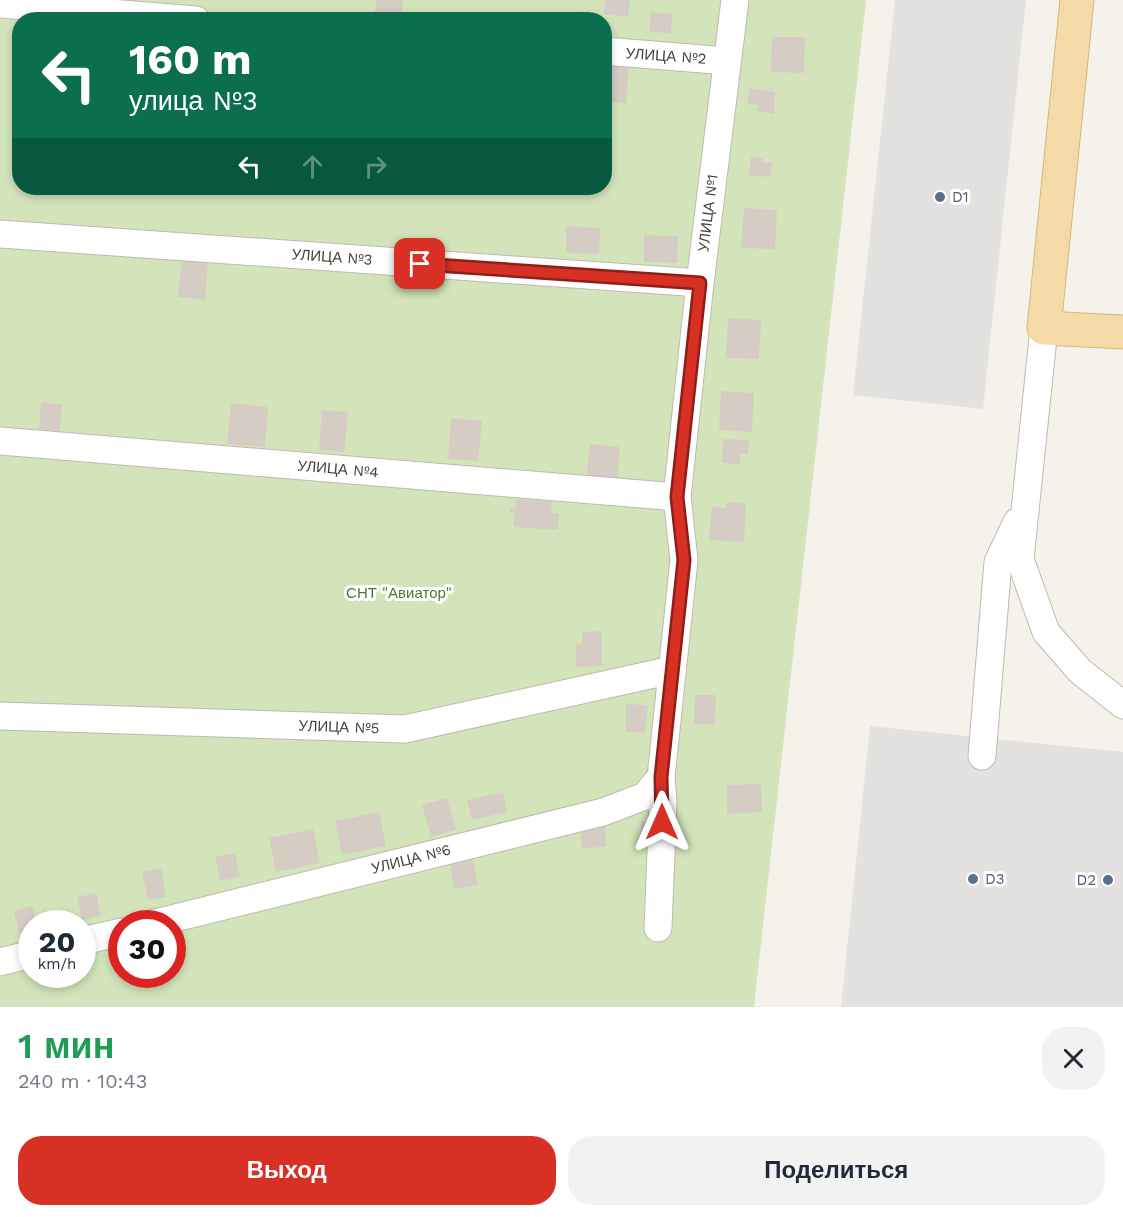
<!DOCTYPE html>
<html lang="ru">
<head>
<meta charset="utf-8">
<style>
	body { margin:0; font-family:"Work Sans",sans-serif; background:#f2f2f3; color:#1f2937; height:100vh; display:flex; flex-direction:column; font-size:22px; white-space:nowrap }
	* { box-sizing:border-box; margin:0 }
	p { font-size:20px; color:#747a83 }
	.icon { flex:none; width:33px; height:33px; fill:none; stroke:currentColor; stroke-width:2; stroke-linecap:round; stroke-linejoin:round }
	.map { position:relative; height:1007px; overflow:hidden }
	.panel { display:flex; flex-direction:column; background:#fff; flex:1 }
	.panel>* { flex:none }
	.hud { position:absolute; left:12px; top:12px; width:600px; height:183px; border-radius:24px; box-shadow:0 3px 9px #0003; background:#0b6e4f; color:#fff; overflow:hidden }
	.speed { position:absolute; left:18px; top:910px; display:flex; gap:12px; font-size:30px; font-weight:700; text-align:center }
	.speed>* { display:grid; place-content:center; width:78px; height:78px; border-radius:50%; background:#fff; box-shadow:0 3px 9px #0003; line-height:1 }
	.speed small { font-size:15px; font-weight:400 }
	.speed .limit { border:9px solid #d22; background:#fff; color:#111 }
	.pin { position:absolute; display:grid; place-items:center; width:51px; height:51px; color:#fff; margin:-26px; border-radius:12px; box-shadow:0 3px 9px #0006 }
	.me { position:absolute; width:66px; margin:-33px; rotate:0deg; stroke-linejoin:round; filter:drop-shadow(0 0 4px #0008) }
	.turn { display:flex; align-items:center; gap:21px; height:126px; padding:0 18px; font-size:27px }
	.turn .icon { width:78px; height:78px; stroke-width:2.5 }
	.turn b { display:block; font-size:42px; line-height:51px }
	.lanes { display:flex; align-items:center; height:57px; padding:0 18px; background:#0003; justify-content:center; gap:30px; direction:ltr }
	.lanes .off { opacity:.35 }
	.round { display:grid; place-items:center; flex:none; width:63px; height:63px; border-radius:24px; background:#f2f2f3 }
	.summary { display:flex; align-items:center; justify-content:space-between; height:102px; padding:0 18px }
	h1 { font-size:36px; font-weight:600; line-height:45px; color:#1e9e55 }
	.primary-button { display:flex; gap:12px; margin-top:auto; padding:12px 18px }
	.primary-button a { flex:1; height:69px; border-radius:24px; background:#d93025; color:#fff; font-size:24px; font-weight:600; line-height:69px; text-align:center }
	.primary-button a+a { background:#f2f2f3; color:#1f2937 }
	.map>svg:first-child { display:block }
	.green { fill:#d3e4ba; fill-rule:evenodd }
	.parking { fill:#e4e2e0 }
	.building { fill:#d5cdc3 }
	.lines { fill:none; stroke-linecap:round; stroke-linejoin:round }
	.minor-casing { stroke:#bfb9b0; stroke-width:29 }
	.major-casing { stroke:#d9b676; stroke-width:35 }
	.minor { stroke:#fff; stroke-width:27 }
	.major { stroke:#f4daa6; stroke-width:33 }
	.route-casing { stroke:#8d1f18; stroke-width:15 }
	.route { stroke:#d93025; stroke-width:10 }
	.service-dot { fill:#5c6f8a; stroke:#fff; stroke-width:2 }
	.labels { text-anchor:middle; stroke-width:6; stroke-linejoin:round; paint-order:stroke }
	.street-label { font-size:15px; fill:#49423a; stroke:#fff }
	.service-label { font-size:15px; fill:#4e5e75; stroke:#fff; text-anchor:start }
	.park-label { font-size:15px; fill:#507533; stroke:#fff }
</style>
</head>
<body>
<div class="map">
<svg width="1123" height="1007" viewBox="0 0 1123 1007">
	<rect width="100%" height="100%" fill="#f5f2ec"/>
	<path class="green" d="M0 0H866L754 1007H0ZM20 20H604V188H20ZM32 924H82V975H32ZM122 924H172V975H122Z"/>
	<g class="parking">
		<path d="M895 0H1026L983 409 853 395Z"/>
		<path d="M870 726 1123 752V1007H841Z"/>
	</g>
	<g class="building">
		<path d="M376 0H403L401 15 375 12Z"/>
		<path d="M605 0H630L628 17 604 14Z"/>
		<path d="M651 12 672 14 671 33 649 32Z"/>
		<path d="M772 37H805L804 73 771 72Z"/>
		<path d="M611 65H629L626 104 604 101V82H609Z"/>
		<path d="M750 88 775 92 774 114 757 111 758 105 747 103Z"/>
		<path d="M751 157 763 158 762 162 772 163 770 177 749 175Z"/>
		<path d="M744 208 777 210 775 249 741 248Z"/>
		<path d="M566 226 600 228 599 254 566 253Z"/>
		<path d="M644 235 678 236 677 263 644 262Z"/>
		<path d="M182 258 208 261 205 300 178 297Z"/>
		<path d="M728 318 761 320 759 359 726 358Z"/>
		<path d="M721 391 754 393 752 432 719 430Z"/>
		<path d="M41 403 62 404 60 431 39 429Z"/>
		<path d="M231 403 268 407 265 447 227 444Z"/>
		<path d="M322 410 348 412 344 452 319 450Z"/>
		<path d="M451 418 482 421 478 461 448 459Z"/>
		<path d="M723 439 749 440 748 454H740V464L722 463Z"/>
		<path d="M590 444 620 447 617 483 586 481Z"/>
		<path d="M516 499 552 501 551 513 559 514 558 530 514 527V513H510V508H515Z"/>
		<path d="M727 502 746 503 744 542 709 540 712 507 726 508Z"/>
		<path d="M602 631V666L576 667V645L582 644V632Z"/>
		<path d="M695 695H716L715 724H694Z"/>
		<path d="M626 704 648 705 645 733 626 732Z"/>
		<path d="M761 784 762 812 727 814V785Z"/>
		<path d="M503 792 507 812 472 820 467 800Z"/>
		<path d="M447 798 456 830 431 837 422 805Z"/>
		<path d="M379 812 386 846 342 855 335 821Z"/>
		<path d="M659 820 660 842H641V821Z"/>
		<path d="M605 825 606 847 582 848 581 828Z"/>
		<path d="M313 829 320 863 276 872 269 838Z"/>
		<path d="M471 852 478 885 454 889 449 857Z"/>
		<path d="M235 853 240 877 220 881 215 857Z"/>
		<path d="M161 868 166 897 148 900 142 872Z"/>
		<path d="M96 893 101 916 82 920 77 897Z"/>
		<path d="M33 906 37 924H32V931L19 934 14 911Z"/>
	</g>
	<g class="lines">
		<g class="minor-casing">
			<g id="minor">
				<path d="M0 4 196 20"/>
				<path d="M604 51 727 61"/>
				<path d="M0 234 700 283"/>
				<path d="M1044 328 1020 559 1046 632 1080 671 1123 705"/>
				<path d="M0 441 677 497"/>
				<path d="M0 716 405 729 672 670"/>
				<path d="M982 756 998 562 1017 522"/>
				<path d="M151 924 603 812 645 796 661 777"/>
				<path d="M658 928 663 801 661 777 684 560 677 497 700 283 735 0"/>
				<path d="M82 941 122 932"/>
				<path d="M0 962 32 954"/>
			</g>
		</g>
		<g class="major-casing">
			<path id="major" d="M1077 0 1044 328 1123 332"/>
		</g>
		<use href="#minor" class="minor"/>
		<use href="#major" class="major"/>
	</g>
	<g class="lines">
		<g class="route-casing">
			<path id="route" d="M420 264 700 283 677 497 684 560 661 777 662 822"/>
		</g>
		<use href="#route" class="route"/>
	</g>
	<g class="service-dot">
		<circle cx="940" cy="197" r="6"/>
		<circle cx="973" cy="879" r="6"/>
		<circle cx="1108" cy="880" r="6"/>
	</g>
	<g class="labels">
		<g class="street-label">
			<text transform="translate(666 56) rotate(4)" y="5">УЛИЦА №2</text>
			<text transform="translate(708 213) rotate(-83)" y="5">УЛИЦА №1</text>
			<text transform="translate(332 257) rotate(4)" y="5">УЛИЦА №3</text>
			<text transform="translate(338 469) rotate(5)" y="5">УЛИЦА №4</text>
			<text transform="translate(339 727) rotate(2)" y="5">УЛИЦА №5</text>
			<text transform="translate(411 859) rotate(-14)" y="5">УЛИЦА №6</text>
		</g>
		<g class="service-label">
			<text x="952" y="202">D1</text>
			<text x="985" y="884">D3</text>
			<text x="1096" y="885" text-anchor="end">D2</text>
		</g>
		<g class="park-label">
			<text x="399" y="598">СНТ "Авиатор"</text>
		</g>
	</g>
</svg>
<div class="speed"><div>20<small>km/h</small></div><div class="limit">30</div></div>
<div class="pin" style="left:420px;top:264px;background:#d93025"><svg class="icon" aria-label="arrive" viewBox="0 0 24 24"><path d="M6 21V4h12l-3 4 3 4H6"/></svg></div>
<svg class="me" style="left:662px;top:822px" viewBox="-20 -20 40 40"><path d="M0-17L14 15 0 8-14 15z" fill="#d93025" stroke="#fff" stroke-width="4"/></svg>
<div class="hud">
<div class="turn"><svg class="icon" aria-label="left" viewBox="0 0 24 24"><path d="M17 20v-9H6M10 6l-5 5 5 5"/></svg><div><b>160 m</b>улица №3</div></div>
<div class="lanes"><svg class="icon" aria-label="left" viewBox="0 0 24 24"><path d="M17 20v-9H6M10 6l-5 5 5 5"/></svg><svg class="icon off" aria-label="ahead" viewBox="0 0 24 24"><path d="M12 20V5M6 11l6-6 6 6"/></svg><svg class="icon off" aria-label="right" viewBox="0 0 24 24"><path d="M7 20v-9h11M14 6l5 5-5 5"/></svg></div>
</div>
</div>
<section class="panel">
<div class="summary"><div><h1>1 мин</h1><p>240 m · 10:43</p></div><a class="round"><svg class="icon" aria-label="close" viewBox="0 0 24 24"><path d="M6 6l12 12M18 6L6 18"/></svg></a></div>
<div class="primary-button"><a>Выход</a><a>Поделиться</a></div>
</section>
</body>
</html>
